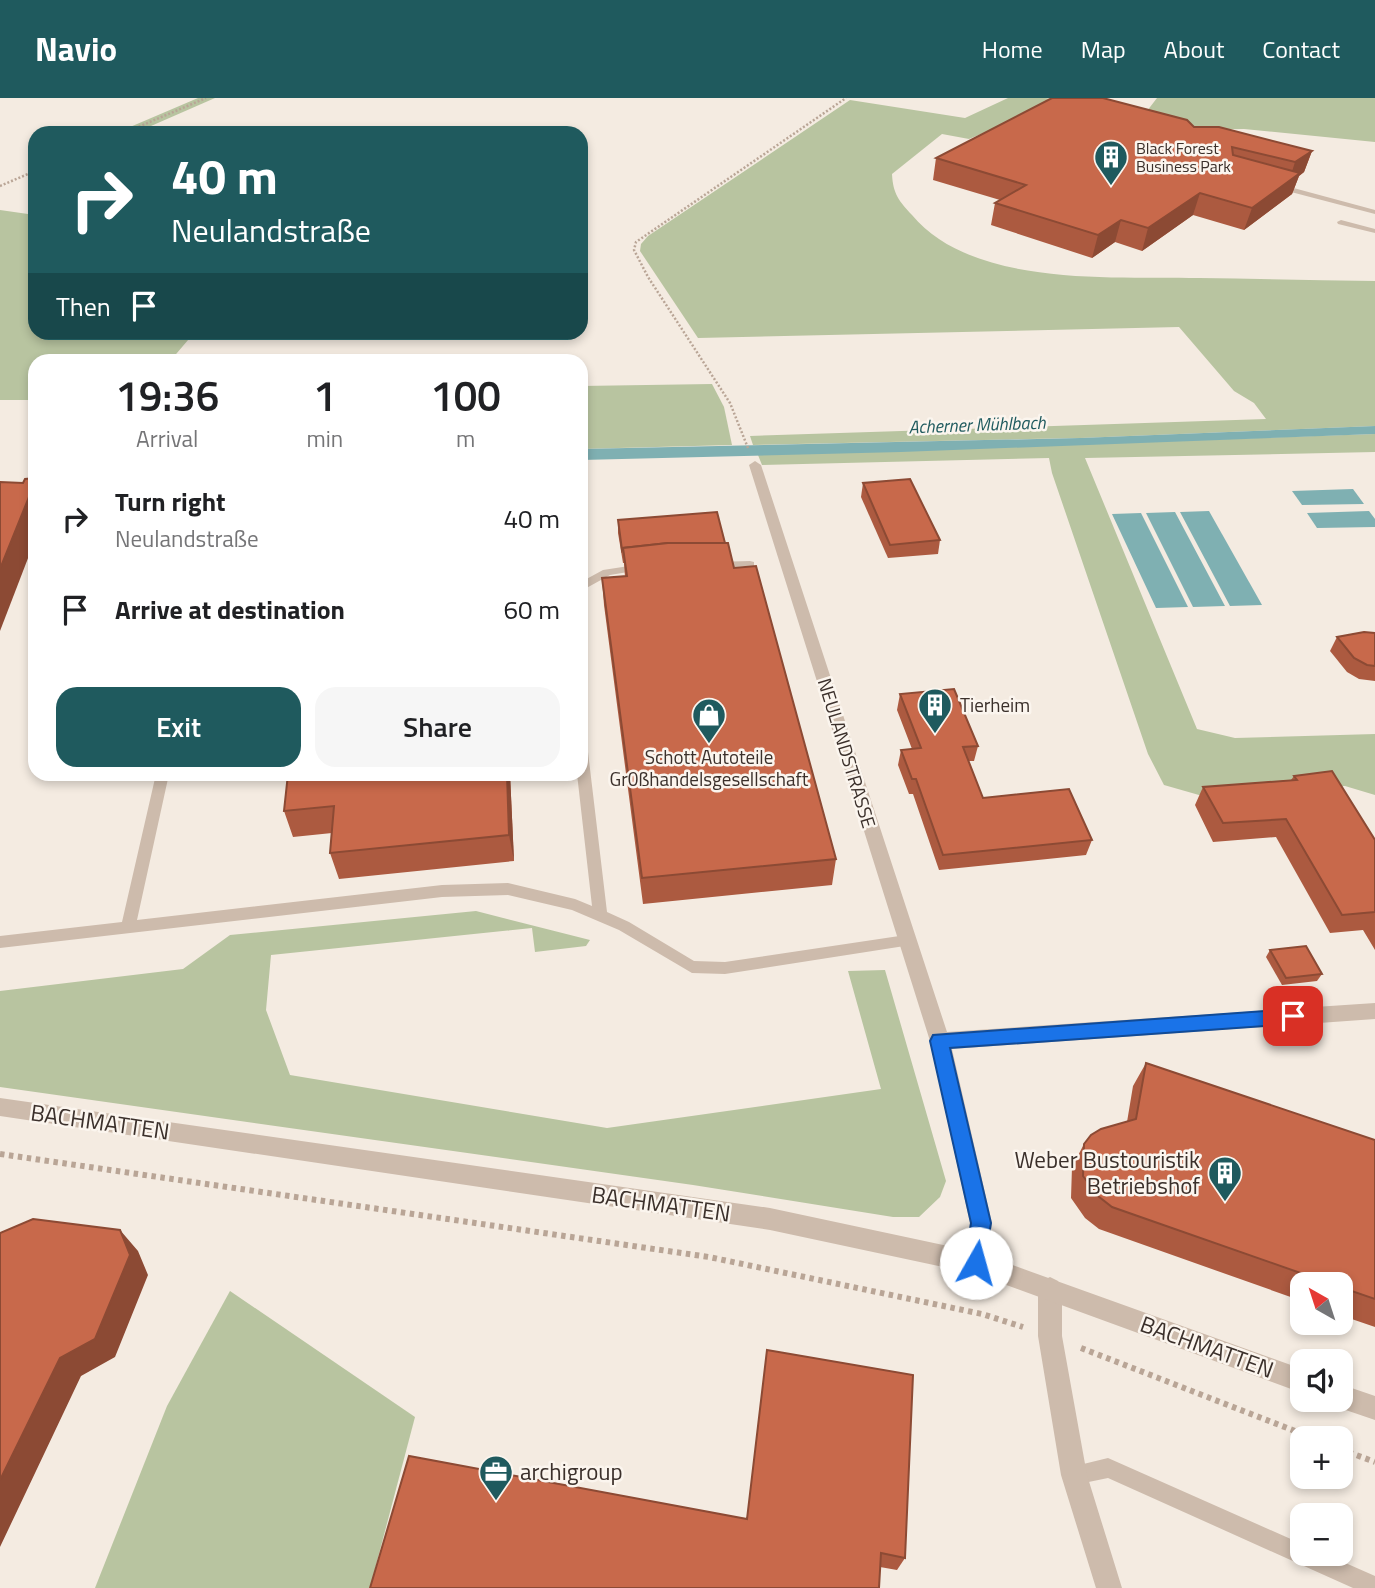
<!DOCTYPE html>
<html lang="en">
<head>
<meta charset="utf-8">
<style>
	body { margin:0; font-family:"Titillium Web",sans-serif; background:#f6f6f6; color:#202124; height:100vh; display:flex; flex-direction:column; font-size:26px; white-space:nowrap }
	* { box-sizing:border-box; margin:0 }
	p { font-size:23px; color:#757577 }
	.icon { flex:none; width:38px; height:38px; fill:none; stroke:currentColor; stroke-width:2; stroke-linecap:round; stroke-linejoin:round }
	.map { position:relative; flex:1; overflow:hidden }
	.drawer { position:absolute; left:28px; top:256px; width:560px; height:427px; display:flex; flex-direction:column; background:#fff; border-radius:21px; box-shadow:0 4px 10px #0003 }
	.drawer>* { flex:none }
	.banner { position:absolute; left:28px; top:28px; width:560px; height:214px; border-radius:21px; box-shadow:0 4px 10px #0003; background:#1f5a5e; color:#fff; overflow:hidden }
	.needle { width:46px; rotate:321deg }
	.controls { position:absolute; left:1290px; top:1174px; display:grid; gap:14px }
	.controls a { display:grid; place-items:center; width:63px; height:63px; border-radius:14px; background:#fff; box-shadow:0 4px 10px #0003; font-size:35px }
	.pin { position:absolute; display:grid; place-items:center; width:60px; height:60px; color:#fff; margin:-30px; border-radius:14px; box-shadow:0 4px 10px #0006 }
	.me { position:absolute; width:77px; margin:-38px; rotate:7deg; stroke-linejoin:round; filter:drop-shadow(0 0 5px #0008) }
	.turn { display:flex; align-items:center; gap:24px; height:147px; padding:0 28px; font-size:32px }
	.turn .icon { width:91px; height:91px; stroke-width:2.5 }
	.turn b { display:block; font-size:49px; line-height:60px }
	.then { display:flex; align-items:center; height:66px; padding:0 28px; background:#0003; gap:14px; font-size:26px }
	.eta { display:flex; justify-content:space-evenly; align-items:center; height:119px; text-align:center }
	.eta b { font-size:42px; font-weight:600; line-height:49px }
	.button { display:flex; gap:14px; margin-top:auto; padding:14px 28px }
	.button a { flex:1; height:80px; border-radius:21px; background:#1f5a5e; color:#fff; font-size:28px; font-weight:600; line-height:80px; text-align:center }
	.button a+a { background:#f6f6f6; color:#202124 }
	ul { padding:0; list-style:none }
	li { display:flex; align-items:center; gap:21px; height:91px; padding:0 28px }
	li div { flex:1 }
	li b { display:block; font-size:26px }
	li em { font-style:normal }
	header { display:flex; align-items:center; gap:42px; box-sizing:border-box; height:98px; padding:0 35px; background:#1f5a5e; color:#fff }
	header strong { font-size:33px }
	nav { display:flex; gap:38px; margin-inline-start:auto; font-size:24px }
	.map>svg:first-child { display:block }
	.green { fill:#b8c4a0 }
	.water { fill:#7fb0b2 }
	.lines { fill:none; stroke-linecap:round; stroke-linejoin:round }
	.path-far1 { stroke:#b9a596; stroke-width:2.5; stroke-dasharray:2 2; stroke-linecap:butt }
	.path { stroke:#b9a596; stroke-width:6; stroke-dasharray:4.5 4.5; stroke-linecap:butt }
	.service { fill:#cdbbac; fill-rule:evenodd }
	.minor { fill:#cdbbac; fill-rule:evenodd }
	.tertiary { fill:#cdbbac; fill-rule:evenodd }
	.wall { fill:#ac5a40 }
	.shaded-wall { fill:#8c4a34 }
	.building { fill:#c8694b; stroke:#8c4a34; stroke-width:2 }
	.route { fill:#1a73e8; stroke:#114b97; stroke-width:2 }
	.labels { text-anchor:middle; stroke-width:5; stroke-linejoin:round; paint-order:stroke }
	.far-poi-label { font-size:16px; fill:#3b302b; stroke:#fbf5ee; text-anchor:start }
	.far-water-label { font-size:18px; font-style:italic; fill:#1f5a5e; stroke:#fbf5ee }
	.poi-label { font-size:19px; fill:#3b302b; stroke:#fbf5ee; text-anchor:start }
	.street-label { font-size:19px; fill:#3b302b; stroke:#fbf5ee }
	.near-street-label { font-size:23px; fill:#3b302b; stroke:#fbf5ee }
	.near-poi-label { font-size:23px; fill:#3b302b; stroke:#fbf5ee; text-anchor:end }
</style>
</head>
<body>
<header>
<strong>Navio</strong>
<nav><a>Home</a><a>Map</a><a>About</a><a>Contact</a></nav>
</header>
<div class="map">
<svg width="1375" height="1490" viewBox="0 0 1375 1490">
	<rect width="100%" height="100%" fill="#f4ebe1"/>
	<g class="green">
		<path d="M198 0H215L135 35H116Z"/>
		<path d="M1008 0H1045L1147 13 1157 0H1375V44L1244 31 1177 32 1049 8 969 41 942 36 892 76C893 96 899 103 912 117 973 190 1113 178 1199 180 1258 181 1316 182 1375 183V328L1080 340 753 347 750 338 1266 321 1254 305 1234 293 1179 229 698 240 640 153 641 146 648 138 850 2 965 20Z"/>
		<path d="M0 112 35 117V234L194 235 171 262H35V302H0Z"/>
		<path d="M712 286 724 309 732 347 581 351V288Z"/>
		<path d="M1375 336V354L1085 360 1197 631 1235 640 1375 636V697L1345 688 1199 697 1164 687 1148 656 1052 375 1049 360 762 367 758 357Z"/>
		<path d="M476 813 590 842 586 848 535 854 532 830 271 857 266 912 290 977 607 1030 881 991 848 873 885 872 946 1083 940 1099 919 1119H893L693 1087 0 989V893L183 871 230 837Z"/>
		<path d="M230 1193 415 1319 370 1490H95L167 1308Z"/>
	</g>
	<g class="water">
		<path d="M1375 328V336L901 354 581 362V351L1080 340Z"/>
		<path d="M1353 391 1364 406 1302 407 1292 393Z"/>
		<path d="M1209 413 1262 507 1230 508 1180 414Z"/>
		<path d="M1369 413 1375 421V429L1317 430 1307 415Z"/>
		<path d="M1175 414 1225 508 1193 509 1146 415Z"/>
		<path d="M1141 415 1188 509 1156 510 1112 416Z"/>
	</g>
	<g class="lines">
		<g class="path-far1">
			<path d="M124 35 206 0"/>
			<path d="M0 88 35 73"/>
			<path d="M748 350 730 305 648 179 634 152 636 144 846 0"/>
		</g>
		<g class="path">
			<path d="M0 1056 709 1159 982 1216 1023 1229"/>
			<path d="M1081 1250 1313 1340"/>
			<path d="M1340 1351 1375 1364"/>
		</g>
		<g class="service">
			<path d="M1275 85 1375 112V116L1272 89 1271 87Z"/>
			<path d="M1341 122 1375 131V135L1338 126 1337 124Z"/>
			<path d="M750 463 754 464V468L714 470 708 467 714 464Z"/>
			<path d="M642 466 648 469 646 471 610 477 581 493V484L603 472Z"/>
			<path d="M581 649 588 654 607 814 629 824 694 863 725 864 906 837 911 839 913 843 911 847 725 876 692 875 619 832 572 812 508 797 442 799 0 850V838L122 824 156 676H169L137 822 442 787 508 785 575 801 592 808 577 676H581Z"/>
			<path d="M1108 1360 1302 1446V1456H1325L1375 1478V1490H1353L1108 1380 1074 1387 1067 1384 1064 1377 1067 1370Z"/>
		</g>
		<g class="minor">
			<path d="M755 363 761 367 947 934 1375 905V921L952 951 992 1125 984 1173 976 1176 968 1173 965 1165 970 1125 930 943 749 367Z"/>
			<path d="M1050 1179 1058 1183 1062 1191V1238L1087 1377 1122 1490H1096L1061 1377 1038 1238V1191L1042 1183Z"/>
		</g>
		<g class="tertiary">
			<path d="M0 1000 770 1110 976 1154 1302 1271V1295L976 1176 770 1132 0 1018Z"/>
			<path d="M1340 1286 1375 1298V1322L1331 1307 1329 1302H1340Z"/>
		</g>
	</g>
	<g class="wall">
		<path d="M1194 29 1312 53 1304 74 1299 78 1292 96 1244 132 1193 117 1142 153 1115 144 1092 160 991 127 995 105 1000 102 933 82 936 60Z"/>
		<path d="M863 385 940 442 938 456 888 460 861 399Z"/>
		<path d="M618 422 725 445 836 761 832 787 643 806 604 507 602 480 625 479 624 465H623L618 435Z"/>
		<path d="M1375 535V583L1359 581 1347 574 1330 553 1337 539Z"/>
		<path d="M900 596 978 648 974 663H968L983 700 1092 742 1086 757 939 772 913 696H909L898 667 901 652 912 651 897 612Z"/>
		<path d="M510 676 514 763 339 781 330 755 332 735 293 739 284 713Z"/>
		<path d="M1294 678 1375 742V852L1363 832 1330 835 1276 739 1213 744 1195 707 1203 689 1291 682Z"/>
		<path d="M1270 852 1322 876 1317 883 1282 887 1266 859Z"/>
		<path d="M1146 965 1375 1042V1229L1340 1217V1186H1302V1203L1099 1131 1085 1120 1071 1100 1072 1069 1084 1046 1127 1024 1133 988Z"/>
		<path d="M409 1358 905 1460 897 1472 880 1469Z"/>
	</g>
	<g class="shaded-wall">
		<path d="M1312 53 1304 74 1299 78 1292 96 1244 132 1252 110 1289 83 1295 64Z"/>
		<path d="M1200 95 1193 117 1142 153 1148 130Z"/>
		<path d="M1121 122 1115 144 1092 160 1098 137Z"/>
		<path d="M35 384V442L0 533V471Z"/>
		<path d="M507 676H510L514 763 509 737Z"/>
		<path d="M120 1132 138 1153 148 1177 115 1259 81 1278 0 1449V1382Z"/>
	</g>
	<g class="building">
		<path d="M1052 0H1103L1187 22 1194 29H1219L1312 53 1295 64 1232 49 1233 57 1300 75 1252 110 1200 95 1148 130 1121 122 1098 137 995 105 1026 87 936 60Z"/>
		<path d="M35 380V384L0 471V384L23 385 25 381Z"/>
		<path d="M910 381 940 442 890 447 863 385Z"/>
		<path d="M717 414 725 445H668L623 450 622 452 618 422Z"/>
		<path d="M668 445H728L734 470 756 468 836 761 642 780 602 480 627 478 623 450Z"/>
		<path d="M1364 534 1375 535V568L1367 567 1354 560 1337 539Z"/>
		<path d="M954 591 978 648 963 649 983 700 1069 691 1092 742 943 757 916 681H912L901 652 921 650 900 596Z"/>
		<path d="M1332 673 1375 742V814L1342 817 1286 721 1223 725 1203 689 1297 682 1294 678Z"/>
		<path d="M288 676H507L509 737 330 755 334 708 284 713Z"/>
		<path d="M1306 848 1322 876 1286 880 1270 852Z"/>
		<path d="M1146 965 1375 1042V1201L1340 1189V1186H1332L1112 1109 1098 1098 1083 1078 1084 1046 1091 1037 1101 1031 1136 1021Z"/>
		<path d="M33 1121 120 1132 130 1157 95 1241 60 1260 0 1382V1135Z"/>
		<path d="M767 1252 913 1277 905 1460 881 1455 879 1490H370L409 1358 747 1421Z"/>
	</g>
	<path class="route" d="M1293 911 1300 913 1302 918 1300 924 1293 926 950 950 991 1125 983 1173 976 1176 968 1173 965 1165 971 1125 930 943 933 937Z"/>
	<defs>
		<g id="building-pin" transform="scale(1.75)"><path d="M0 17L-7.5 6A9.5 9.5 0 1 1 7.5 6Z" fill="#1f5a5e" stroke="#fbf5ee"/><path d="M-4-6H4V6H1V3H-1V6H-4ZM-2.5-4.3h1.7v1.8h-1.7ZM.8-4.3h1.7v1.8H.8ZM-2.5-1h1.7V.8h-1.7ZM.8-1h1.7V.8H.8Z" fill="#fff"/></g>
		<g id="shop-pin" transform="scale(1.75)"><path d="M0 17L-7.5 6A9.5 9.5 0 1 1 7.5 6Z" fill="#1f5a5e" stroke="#fbf5ee"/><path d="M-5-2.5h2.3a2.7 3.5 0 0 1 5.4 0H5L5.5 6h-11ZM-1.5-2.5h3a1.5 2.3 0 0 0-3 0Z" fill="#fff"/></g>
		<g id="office-pin" transform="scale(1.75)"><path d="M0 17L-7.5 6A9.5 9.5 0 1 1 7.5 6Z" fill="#1f5a5e" stroke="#fbf5ee"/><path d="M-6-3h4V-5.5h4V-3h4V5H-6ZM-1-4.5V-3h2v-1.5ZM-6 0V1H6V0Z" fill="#fff"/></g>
	</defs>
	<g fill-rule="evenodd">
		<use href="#building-pin" x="1111" y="59"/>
		<use href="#building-pin" x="935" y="607"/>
		<use href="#shop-pin" x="709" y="617"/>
		<use href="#building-pin" x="1225" y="1075"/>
		<use href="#office-pin" x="496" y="1374"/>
	</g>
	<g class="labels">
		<g class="far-poi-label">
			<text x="1136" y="56">Black Forest<tspan x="1136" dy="18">Business Park</tspan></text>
		</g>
		<g class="far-water-label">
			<text transform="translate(977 327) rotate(-2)" y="6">Acherner Mühlbach</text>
		</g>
		<g class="poi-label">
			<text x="960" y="614">Tierheim</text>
			<text x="709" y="666" text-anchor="middle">Schott Autoteile<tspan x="709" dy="22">Gr0ßhandelsgesellschaft</tspan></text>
		</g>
		<g class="street-label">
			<text transform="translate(847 655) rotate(73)" y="7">NEULANDSTRASSE</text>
		</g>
		<g class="near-street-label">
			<text transform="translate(100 1024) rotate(8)" y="8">BACHMATTEN</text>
			<text transform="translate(661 1106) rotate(8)" y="8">BACHMATTEN</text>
			<text transform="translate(1207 1249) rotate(20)" y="8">BACHMATTEN</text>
		</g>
		<g class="near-poi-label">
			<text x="1200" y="1070">Weber Bustouristik<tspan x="1200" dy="26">Betriebshof</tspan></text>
			<text x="520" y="1382" text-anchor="start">archigroup</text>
		</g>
	</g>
</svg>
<div class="controls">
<a><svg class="needle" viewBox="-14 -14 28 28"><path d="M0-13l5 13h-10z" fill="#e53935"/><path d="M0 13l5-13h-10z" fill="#757577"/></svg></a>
<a><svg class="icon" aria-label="sound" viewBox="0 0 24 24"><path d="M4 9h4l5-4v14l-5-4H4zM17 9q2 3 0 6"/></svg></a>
<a>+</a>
<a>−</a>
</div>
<div class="pin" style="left:1293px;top:918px;background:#d93025"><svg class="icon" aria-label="arrive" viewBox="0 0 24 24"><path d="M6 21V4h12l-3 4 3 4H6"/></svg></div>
<svg class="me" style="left:976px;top:1165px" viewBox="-20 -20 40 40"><circle r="19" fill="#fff"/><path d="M0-13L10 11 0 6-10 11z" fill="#1a73e8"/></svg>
<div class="banner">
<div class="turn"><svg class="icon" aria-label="right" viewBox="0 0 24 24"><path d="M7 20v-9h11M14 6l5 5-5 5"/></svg><div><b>40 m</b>Neulandstraße</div></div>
<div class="then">Then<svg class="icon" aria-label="arrive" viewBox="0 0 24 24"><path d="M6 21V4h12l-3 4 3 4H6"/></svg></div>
</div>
<section class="drawer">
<div class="eta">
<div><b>19:36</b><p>Arrival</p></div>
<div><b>1</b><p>min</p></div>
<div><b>100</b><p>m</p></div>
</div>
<ul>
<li><svg class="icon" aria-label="right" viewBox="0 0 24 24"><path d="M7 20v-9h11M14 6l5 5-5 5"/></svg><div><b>Turn right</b><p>Neulandstraße</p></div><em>40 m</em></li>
<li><svg class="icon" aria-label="arrive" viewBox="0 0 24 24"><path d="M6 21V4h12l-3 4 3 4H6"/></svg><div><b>Arrive at destination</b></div><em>60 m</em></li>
</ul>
<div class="button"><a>Exit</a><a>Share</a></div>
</section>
</div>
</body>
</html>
